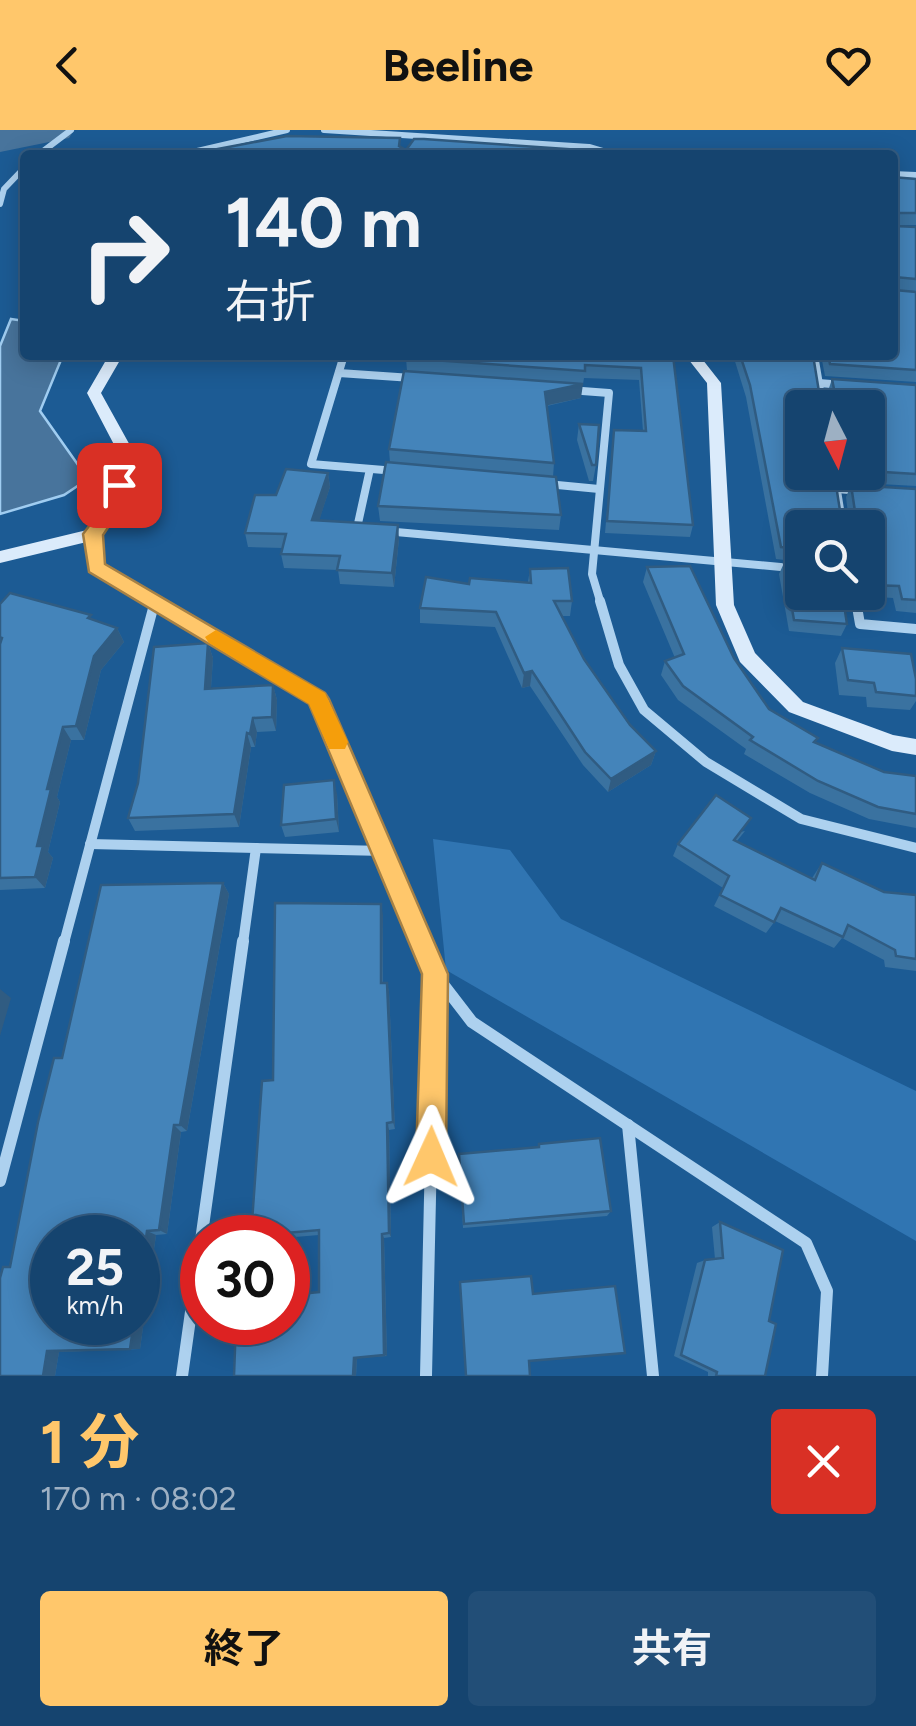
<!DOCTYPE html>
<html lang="ja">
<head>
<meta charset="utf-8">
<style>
	body { margin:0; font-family:Figtree,"Noto Sans JP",sans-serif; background:#224e77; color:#f1f3f6; height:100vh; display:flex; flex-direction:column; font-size:38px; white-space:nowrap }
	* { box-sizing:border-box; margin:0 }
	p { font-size:32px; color:#9db0c3 }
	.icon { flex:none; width:55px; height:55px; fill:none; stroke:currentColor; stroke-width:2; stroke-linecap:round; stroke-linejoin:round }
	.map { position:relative; height:1246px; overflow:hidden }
	.side { display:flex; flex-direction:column; background:#15446f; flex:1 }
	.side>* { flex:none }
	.banner { position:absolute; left:20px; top:20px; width:878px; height:210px; border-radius:10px; box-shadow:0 5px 25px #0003,0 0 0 2px #345c82; background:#15446f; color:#f1f3f6; overflow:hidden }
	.needle { width:65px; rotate:174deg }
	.buttons { position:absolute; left:785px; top:260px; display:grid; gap:20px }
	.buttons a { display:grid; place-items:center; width:100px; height:100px; border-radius:10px; background:#15446f; box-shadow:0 5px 25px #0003,0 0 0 2px #345c82; font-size:50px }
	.speed { position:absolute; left:30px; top:1085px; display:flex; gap:20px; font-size:50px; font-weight:700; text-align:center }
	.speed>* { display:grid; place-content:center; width:130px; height:130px; border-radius:50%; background:#15446f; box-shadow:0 5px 25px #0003,0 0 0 2px #345c82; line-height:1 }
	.speed small { font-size:25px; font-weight:400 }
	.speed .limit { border:15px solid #d22; background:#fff; color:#111 }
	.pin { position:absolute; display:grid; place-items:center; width:85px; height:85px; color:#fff; margin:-42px; border-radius:20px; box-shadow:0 5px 15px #0006 }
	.me { position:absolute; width:110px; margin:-55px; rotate:1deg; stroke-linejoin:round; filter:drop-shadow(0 0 8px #0008) }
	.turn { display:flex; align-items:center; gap:35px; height:210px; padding:0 40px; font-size:45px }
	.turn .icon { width:130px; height:130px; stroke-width:2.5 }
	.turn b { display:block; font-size:70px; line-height:85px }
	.round { display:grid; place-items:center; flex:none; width:105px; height:105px; border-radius:10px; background:#224e77 }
	.overview { display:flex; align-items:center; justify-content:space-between; height:170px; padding:0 40px }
	h1 { font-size:60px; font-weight:700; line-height:75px; color:#ffc76b }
	.primary-button { display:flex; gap:20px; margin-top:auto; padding:20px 40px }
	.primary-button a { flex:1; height:115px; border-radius:10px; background:#ffc76b; color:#111; font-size:40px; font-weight:700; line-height:115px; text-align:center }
	.primary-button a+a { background:#224e77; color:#f1f3f6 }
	header { display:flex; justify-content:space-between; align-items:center; height:130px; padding:0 40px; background:#ffc76b; color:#111; font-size:45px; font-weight:700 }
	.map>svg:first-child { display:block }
	.green { fill:#3075b2 }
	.water { fill:#48749c; stroke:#a0cdf1; stroke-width:2.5 }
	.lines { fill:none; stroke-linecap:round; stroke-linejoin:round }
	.river { fill:#48749c; fill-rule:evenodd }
	.street-far3 { stroke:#add1ef; stroke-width:6 }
	.street-far2 { stroke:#add1ef; stroke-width:8 }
	.street-far1 { stroke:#add1ef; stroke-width:10 }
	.street { stroke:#add1ef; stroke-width:12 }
	.secondary { fill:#dbebfb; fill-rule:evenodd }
	.wall { fill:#3a72a0 }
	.shaded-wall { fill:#305c82 }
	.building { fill:#4484ba; stroke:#305c82; stroke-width:2.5 }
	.route { fill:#ffc76b; stroke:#a68146; stroke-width:2.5 }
	.slow { fill:#f59e0b }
</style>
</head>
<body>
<header><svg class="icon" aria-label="back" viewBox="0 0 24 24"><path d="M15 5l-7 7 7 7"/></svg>Beeline<svg class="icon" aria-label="heart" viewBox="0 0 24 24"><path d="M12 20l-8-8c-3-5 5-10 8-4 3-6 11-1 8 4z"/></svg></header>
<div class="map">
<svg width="916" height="1246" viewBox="0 0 916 1246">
	<rect width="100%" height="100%" fill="#1c5b94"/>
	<path class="green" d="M433 709 510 720 561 789 916 961V1111L446 840Z"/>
	<path class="water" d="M11 189 25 191V225H63L40 281 88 349 64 365 0 384V216Z"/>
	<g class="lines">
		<path class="river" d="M0 0H74L69 8 0 22Z"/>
		<g class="street-far3">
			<path d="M324 0 589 17 616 25"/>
			<path d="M38 25 71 0"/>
			<path d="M180 25 287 0"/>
			<path d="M892 44 916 45"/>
			<path d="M0 74 4 59 25 37"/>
		</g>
		<g class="street-far2">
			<path d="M344 225 311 334 396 341"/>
			<path d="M814 225 823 278"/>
			<path d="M339 243 412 248"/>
			<path d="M819 253 843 255"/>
			<path d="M569 260 609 263 592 444 601 474"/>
			<path d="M834 342 843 398"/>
			<path d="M547 354 599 359"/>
			<path d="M837 359 860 361"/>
			<path d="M363 399 357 398 370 339"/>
			<path d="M385 401 802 439"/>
			<path d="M93 405 96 437 158 474"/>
			<path d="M854 462 856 474"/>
		</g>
		<g class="street-far1">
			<path d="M154 471 318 569 422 813"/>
			<path d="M600 471 619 535 644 580 706 632 801 689 916 718"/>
			<path d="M856 471 860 494 916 499"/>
			<path d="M90 714 384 721"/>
			<path d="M64 813 155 471"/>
			<path d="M243 813 256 718"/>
		</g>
		<g class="street">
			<path d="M421 811 435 844 472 892 806 1113 827 1161 822 1246"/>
			<path d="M628 995 653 1246"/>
			<path d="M0 1051 64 811"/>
			<path d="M182 1246 243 811"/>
			<path d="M426 1246 435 845"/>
		</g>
		<g class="secondary">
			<path d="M109 225H123L101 263 137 328 118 381 99 409 0 433V421L87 400 102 380 121 328 87 263Z"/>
			<path d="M685 225H699L721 253 734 475 755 523 803 572 893 605 916 609V625L892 621 789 582 740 532 716 475 707 253Z"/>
		</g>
	</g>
	<g class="wall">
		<path d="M892 47 916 49V95H894L916 97V161L895 160 916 162V252L825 246 821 225H892Z"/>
		<path d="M673 225 693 395 690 407 605 403 614 300 643 301 639 250 584 248 583 254 407 241 406 228Z"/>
		<path d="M733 225H813L820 268 830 273 828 261 832 249 916 255V356L843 352 842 342H868V278H802L841 387 847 393 849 392 846 367 851 355 916 359V483L896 481 893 468 863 466 860 462H868V398H802V432L776 429 746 267Z"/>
		<path d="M404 241 581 268 547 276 554 333 553 347 561 385 559 400 380 391 378 376 390 333 389 319Z"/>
		<path d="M579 294 596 335 593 351H589L577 310Z"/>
		<path d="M328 343 330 357 319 390 399 409 394 457 340 454 338 440 284 438 281 424 283 418 248 417 245 403 276 365Z"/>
		<path d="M784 433 802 462H849L847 465H842L847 494 841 506 789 501 779 444Z"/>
		<path d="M647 437 734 528 769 579 815 612 884 642 916 646V698L869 689 810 663 744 624 746 619 678 570 661 545 665 531 675 528 643 452Z"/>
		<path d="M530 439 572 471 570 486H562L584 529 630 595 656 621 651 635 608 662 583 635 530 556 522 558 495 497 420 493V478L469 454 528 452Z"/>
		<path d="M0 474 93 490 117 498 124 512 101 540 84 610H71L57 667 60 672 48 722 53 728 45 758 0 760Z"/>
		<path d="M208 513 213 528 211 558 273 555 277 570 276 601 257 602 255 617H251L239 697 135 701 128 688Z"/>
		<path d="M842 518 916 549V571L910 580 867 577 866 567 839 565 835 533Z"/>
		<path d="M337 664 339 702 285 707 281 695Z"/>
		<path d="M745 701 737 711 812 748 822 733 884 762 916 765V841L885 837 884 830 842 808 834 818 775 791 766 803 714 776 723 758 673 726 678 714Z"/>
		<path d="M223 753 229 764 187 1001 181 1002 167 1104 156 1105 140 1219 59 1222 55 1246 10 1137Z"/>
		<path d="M383 785V853H387L389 862 395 999 389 1000 391 1107 384 1108 387 1226 357 1228 356 1246H234L319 1162V1105L283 1108H254L251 1106 273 950Z"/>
		<path d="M539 1014 611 1081 607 1086 463 1098 459 1024 537 1018Z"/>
		<path d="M720 1092 769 1191 765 1246H708V1242L674 1226 697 1133 705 1130 715 1129 712 1097Z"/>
	</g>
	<g class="shaded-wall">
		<path d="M583 254 581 268 544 276 545 262Z"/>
		<path d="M328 343 330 357 315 404 312 390Z"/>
		<path d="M398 395 399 409 394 457 392 443Z"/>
		<path d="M117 498 124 512 101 540 84 610 76 596 94 526Z"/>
		<path d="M208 513 213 528 210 573 205 559Z"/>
		<path d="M532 541 530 556 522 558 524 543Z"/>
		<path d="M273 555 277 570 276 601 272 587Z"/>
		<path d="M253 588 257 602 255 617 250 604Z"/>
		<path d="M63 597 71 610 57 667 60 672 48 722 53 728 45 758 35 747 37 716 47 659Z"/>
		<path d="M247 603 251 617 239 697 234 684Z"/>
		<path d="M656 621 651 635 608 662 611 649Z"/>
		<path d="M334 650 337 664 339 702 336 689Z"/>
		<path d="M223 753 229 764 187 1001 180 995Z"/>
		<path d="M381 774 383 785 382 863 381 853Z"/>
		<path d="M387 853 389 862 395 999 393 992Z"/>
		<path d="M0 859 11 868 0 906Z"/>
		<path d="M387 993 389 1000 391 1107 389 1103Z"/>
		<path d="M174 995 181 1002 167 1104 159 1100Z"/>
		<path d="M147 1101 156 1105 140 1219H130L134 1192H138V1167Z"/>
		<path d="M382 1104 384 1108 387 1226 384 1225Z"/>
		<path d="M47 1221 59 1222 55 1246H43Z"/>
		<path d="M354 1228H357L356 1246H353Z"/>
	</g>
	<g class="building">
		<path d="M287 6 400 8 399 16 406 20 414 9H424L609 22V25H221L218 19Z"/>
		<path d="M892 47 916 49V83H894L892 85Z"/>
		<path d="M892 93 895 96 916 97V149L895 147 892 151Z"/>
		<path d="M892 157 895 160 916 162V240L830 234 828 225H892Z"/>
		<path d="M407 225H673L693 395 607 391 614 300 646 301 641 238 585 235V241L406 228Z"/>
		<path d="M740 225H813L820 268 830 273 835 264 832 249 916 255V344L868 341V278H802V342H834L841 387 847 393 856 388 851 355 916 359V470L902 469 899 456 869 455 868 452V398H802V419L781 417 750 255Z"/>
		<path d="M404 241 583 254 545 262 554 333 389 319Z"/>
		<path d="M579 294 599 295 596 335H592Z"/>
		<path d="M386 332 556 347 561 385 378 376Z"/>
		<path d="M286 339 328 343 312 390 398 395 392 443 337 440 340 426 281 424 286 404 245 403 255 365H276Z"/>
		<path d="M784 433 802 434V462H842L847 494 794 490Z"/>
		<path d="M690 436 734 528 769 579 818 608 814 612 884 642 916 646V684L878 677 818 651 750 610 753 607 683 556 665 531 684 524 647 437Z"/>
		<path d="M568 438 572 471H554L584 529 630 595 656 621 611 649 585 622 532 541 524 543 496 482 420 478 426 447 469 454 470 448 531 453 530 439Z"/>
		<path d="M10 463 91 485 88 488 117 498 94 526 76 596 63 597 47 659H51L37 716H43L35 747 0 748V514L2 508 0 507V474Z"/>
		<path d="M208 513 205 559 273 555 272 587 253 588 250 604 247 603 234 684 128 688 138 653 154 517Z"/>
		<path d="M842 518 911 524 916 549V566L876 562 874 553 848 550Z"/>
		<path d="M334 650 336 689 281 695 284 655Z"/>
		<path d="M716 665 751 688 734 710 815 750 822 733 884 762 916 765V829L896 826 895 820 848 795 843 807 781 778 774 792 720 765 729 746 678 714Z"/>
		<path d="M223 753 180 995H174L159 1100 147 1101 138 1167V1108H52V1192H134L130 1219 47 1221 43 1246H0V1148L3 1137H10L38 992 54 928H62L101 755Z"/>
		<path d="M275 773 381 774V853H387L393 992 387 993 389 1103 382 1104 384 1225 354 1228 353 1246H234L236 1192H288V1165L319 1162V1100L251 1106 262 951 273 950Z"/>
		<path d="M600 1008 611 1081 464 1094 459 1024 539 1017V1014Z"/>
		<path d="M720 1092 783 1120 769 1191 776 1194 765 1246H716L717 1242 681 1225 705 1130 723 1128Z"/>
		<path d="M531 1146 533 1164 615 1156 625 1223 529 1231 530 1246H466L460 1152Z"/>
	</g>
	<path class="route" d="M119 349 128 355 119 381 103 405 105 434 325 563 329 569 448 844 446 1027 441 1037 431 1042 421 1037 416 1027 422 844 309 574 89 442 83 404 101 380 113 350Z"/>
	<path class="slow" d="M216 500 325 563 348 612 345 619H329L309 574 209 513 205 507Z"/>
</svg>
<div class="buttons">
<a><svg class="needle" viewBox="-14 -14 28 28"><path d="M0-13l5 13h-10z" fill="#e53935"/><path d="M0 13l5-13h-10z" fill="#9db0c3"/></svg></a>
<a><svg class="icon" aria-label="search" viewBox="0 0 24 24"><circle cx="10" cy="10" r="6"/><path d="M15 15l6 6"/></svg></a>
</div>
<div class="speed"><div>25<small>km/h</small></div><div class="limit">30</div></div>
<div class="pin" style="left:119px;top:355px;background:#d93025"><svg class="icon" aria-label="arrive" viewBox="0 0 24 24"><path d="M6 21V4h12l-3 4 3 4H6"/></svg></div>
<svg class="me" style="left:431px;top:1027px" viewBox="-20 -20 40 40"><path d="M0-17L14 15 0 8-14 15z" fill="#ffc76b" stroke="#fff" stroke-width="4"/></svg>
<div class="banner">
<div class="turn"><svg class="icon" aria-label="right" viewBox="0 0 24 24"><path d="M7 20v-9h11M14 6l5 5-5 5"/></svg><div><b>140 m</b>右折</div></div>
</div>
</div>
<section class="side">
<div class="overview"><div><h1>1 分</h1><p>170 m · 08:02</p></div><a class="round" style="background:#d93025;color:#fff"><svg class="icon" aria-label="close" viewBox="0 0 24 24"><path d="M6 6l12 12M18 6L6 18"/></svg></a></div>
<div class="primary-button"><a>終了</a><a>共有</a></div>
</section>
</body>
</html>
